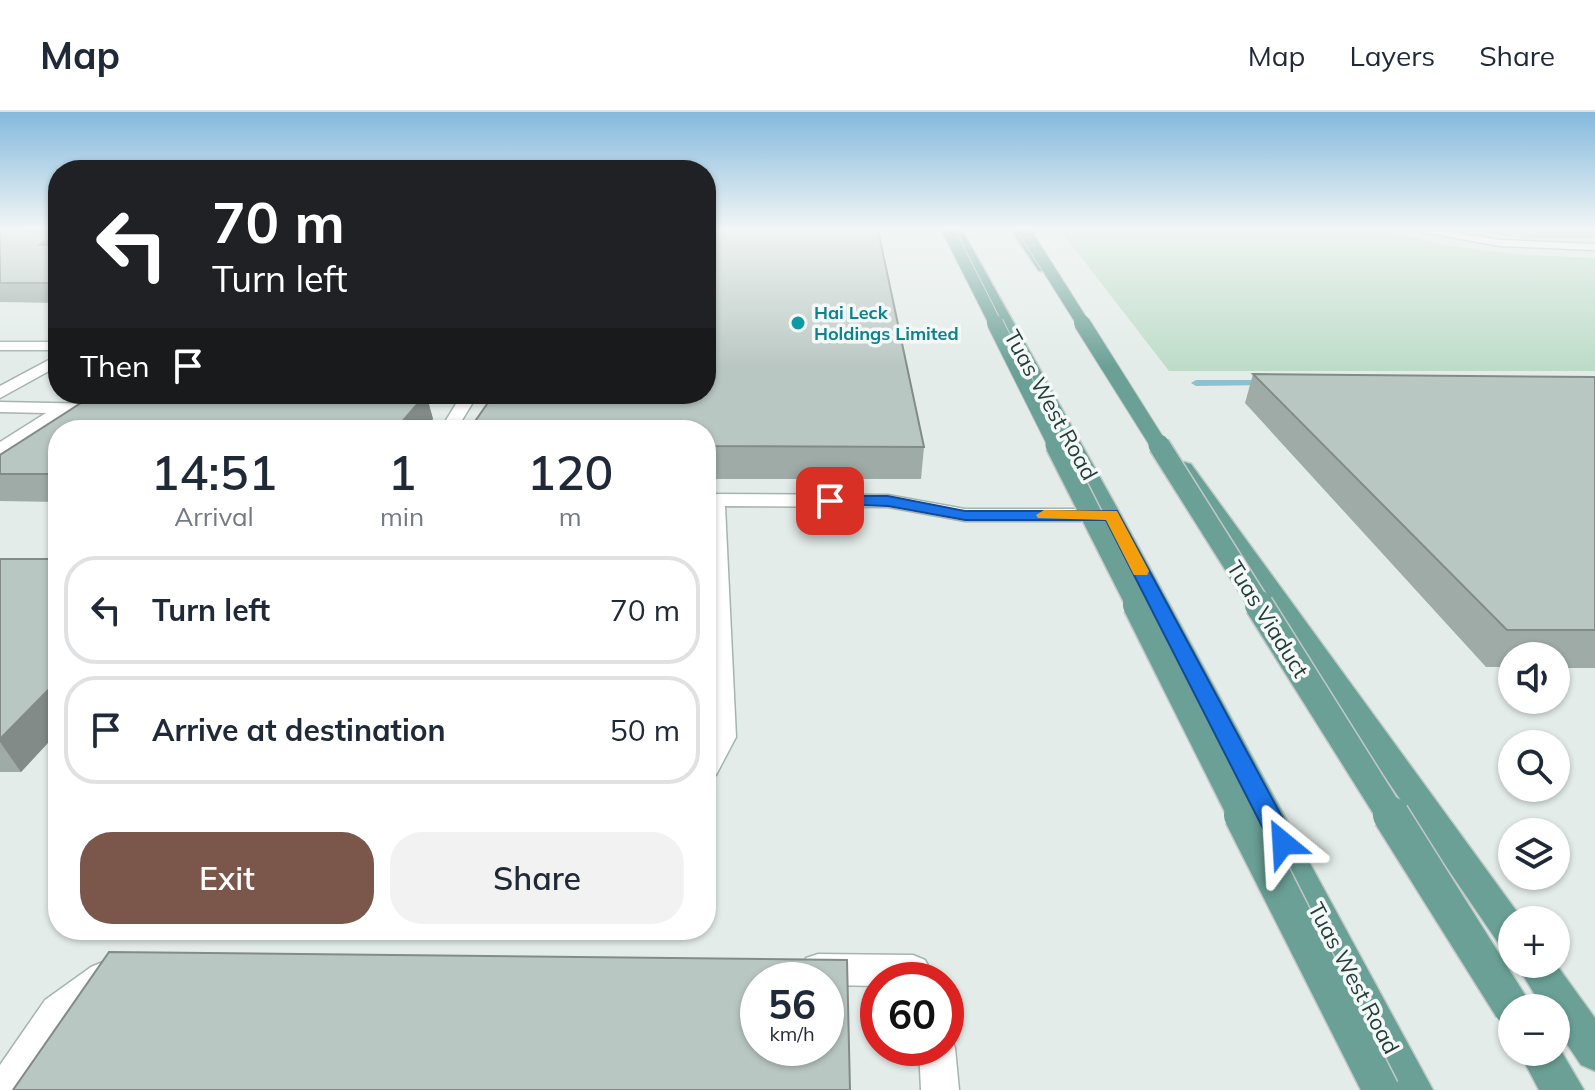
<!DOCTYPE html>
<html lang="en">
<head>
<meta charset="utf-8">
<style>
	body { margin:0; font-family:Mulish,sans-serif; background:#f2f2f3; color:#1f2937; height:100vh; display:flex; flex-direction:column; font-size:30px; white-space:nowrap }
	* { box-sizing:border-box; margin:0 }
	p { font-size:26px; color:#747a83 }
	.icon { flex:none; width:44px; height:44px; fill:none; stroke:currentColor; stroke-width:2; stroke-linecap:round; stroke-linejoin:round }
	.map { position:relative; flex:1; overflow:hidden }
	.drawer { position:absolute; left:48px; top:308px; width:668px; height:520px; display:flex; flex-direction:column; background:#fff; border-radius:32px; box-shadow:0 2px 6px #0004 }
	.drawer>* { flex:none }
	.banner { position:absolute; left:48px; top:48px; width:668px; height:244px; border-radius:32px; box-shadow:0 2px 6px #0004; background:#202124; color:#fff; overflow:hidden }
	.tools { position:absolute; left:1498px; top:530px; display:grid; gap:16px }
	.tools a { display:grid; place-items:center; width:72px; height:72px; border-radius:50%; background:#fff; box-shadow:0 2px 6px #0004; font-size:40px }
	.speed { position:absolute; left:740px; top:850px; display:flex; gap:16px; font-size:40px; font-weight:700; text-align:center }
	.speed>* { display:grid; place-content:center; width:104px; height:104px; border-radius:50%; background:#fff; box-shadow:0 2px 6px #0004; line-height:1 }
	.speed small { font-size:20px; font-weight:400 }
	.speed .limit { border:12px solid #d22; background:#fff; color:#111 }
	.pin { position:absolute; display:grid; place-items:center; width:68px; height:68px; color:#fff; margin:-34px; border-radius:16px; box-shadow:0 4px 12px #0006 }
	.me { position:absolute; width:88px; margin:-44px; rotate:333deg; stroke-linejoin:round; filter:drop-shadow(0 0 6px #0008) }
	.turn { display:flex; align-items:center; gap:28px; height:168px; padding:0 32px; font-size:36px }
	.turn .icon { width:104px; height:104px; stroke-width:2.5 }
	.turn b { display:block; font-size:56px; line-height:68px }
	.then { display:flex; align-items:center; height:76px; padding:0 32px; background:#0003; gap:16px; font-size:30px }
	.eta { display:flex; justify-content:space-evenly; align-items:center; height:136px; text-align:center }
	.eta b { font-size:48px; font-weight:600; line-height:56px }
	.primary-button { display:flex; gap:16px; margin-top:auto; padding:16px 32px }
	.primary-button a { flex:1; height:92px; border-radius:32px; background:#7b564a; color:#fff; font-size:32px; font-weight:600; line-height:92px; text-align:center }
	.primary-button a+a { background:#f2f2f3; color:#1f2937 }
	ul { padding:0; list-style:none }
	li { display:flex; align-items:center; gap:24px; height:108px; margin:0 16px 12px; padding:0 16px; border:4px solid #e0e1e3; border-radius:32px }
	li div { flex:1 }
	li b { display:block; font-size:30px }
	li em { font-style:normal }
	header { display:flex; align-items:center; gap:48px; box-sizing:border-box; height:112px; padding:0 40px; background:#fff; border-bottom:2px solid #e0e1e3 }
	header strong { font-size:38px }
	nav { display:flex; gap:44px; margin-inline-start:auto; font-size:28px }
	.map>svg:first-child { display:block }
	.green { fill:#bddcc8 }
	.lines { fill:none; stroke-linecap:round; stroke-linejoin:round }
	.stream { fill:#8ec0cf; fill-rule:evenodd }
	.service-casing { stroke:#a6b4b0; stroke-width:3 }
	.minor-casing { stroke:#a6b4b0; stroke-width:3 }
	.primary-casing { stroke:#c1c9c7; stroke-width:3 }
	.service { fill:#fff; fill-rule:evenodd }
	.minor { fill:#fff; fill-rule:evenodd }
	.primary { fill:#6aa096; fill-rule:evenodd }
	.primary-bridge-far4-casing { stroke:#c1c9c7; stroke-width:14; stroke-linecap:butt }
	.primary-bridge-far3-casing { stroke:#c1c9c7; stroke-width:18; stroke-linecap:butt }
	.primary-bridge-far2-casing { stroke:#c1c9c7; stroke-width:24; stroke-linecap:butt }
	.primary-bridge-far1-casing { stroke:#c1c9c7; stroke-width:31; stroke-linecap:butt }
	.primary-bridge-casing { stroke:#c1c9c7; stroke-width:39; stroke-linecap:butt }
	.primary-bridge-far4 { stroke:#6aa096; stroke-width:12 }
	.primary-bridge-far3 { stroke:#6aa096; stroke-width:16 }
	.primary-bridge-far2 { stroke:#6aa096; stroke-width:21 }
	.primary-bridge-far1 { stroke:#6aa096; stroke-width:28 }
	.primary-bridge { stroke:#6aa096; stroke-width:36 }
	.wall { fill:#9faba7 }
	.shaded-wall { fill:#828b88 }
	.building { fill:#b9c7c2; stroke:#828b88; stroke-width:2; fill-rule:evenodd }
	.route { fill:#1a73e8; stroke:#114b97; stroke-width:2 }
	.slow { fill:#f59e0b }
	.culture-dot { fill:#0f9aa8; stroke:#f4f9f7; stroke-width:3 }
	.labels { text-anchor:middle; stroke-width:7; stroke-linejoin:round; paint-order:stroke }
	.far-culture-label { font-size:18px; font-weight:bold; fill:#0d838f; stroke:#f4f9f7; text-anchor:start }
	.street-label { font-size:22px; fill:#233d38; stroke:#f4f9f7 }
</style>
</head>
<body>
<header>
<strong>Map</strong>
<nav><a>Map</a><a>Layers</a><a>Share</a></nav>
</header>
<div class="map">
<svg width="1595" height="978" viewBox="0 0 1595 978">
	<rect width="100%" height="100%" fill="#e3ece9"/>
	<g class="green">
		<path d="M1060 118H1381L1444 133 1514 142 1595 146V259H1169Z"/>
		<path d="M1456 118H1595V127H1534Z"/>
	</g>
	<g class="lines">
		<path class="stream" d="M1268 268 1273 271 1271 273 1196 274 1191 271 1196 268Z"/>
		<g class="service-casing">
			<g id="service">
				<path d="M1412 118H1438L1500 128 1595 132V138L1500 134Z"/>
				<path d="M462 282H478L456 318H440Z"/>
				<path d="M0 290 101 292 109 297 101 302 67 301 0 342V330L46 301 0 300Z"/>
				<path d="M706 382 888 383 965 397H1110L1120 403 1110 409H965L888 395 725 394 736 625 716 663 706 666V632L710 625Z"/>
				<path d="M818 842 913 843 925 848 936 868H878V874L826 873V868H806L801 857 806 846Z"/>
				<path d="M103 850 115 855 120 866 115 877 71 912 27 978H0V953L45 888 91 855Z"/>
				<path d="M946 922 950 923 955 936 959 978H921L919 936H946Z"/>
			</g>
		</g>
		<g class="minor-casing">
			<g id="minor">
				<rect x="0" y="230" width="58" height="8"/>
				<path d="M58 243V254L0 286V274Z"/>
			</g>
		</g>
		<g class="primary-casing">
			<g id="primary">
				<path d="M951 118H962L1121 403 1433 978H1390L1101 403Z"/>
				<path d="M1011 118H1022L1049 156 1047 159H1039Z"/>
				<path d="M1184 350 1191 352 1523 808H1512V837L1499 832 1174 356Z"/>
				<path d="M1516 852H1556L1595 906V959L1581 953 1556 916V896H1543Z"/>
				<path d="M1556 930 1584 978H1539L1519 940H1556Z"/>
			</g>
		</g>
		<use href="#service" class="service"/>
		<use href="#minor" class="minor"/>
		<use href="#primary" class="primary"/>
		<g class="primary-bridge-far4-casing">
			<g id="primary-bridge-far4">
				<path d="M948 118 996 213"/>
				<path d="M1024 118 1084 213"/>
			</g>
		</g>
		<g class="primary-bridge-far3-casing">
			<g id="primary-bridge-far3">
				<path d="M995 211 1057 335"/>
				<path d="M1082 211 1160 335"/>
			</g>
		</g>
		<g class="primary-bridge-far2-casing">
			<g id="primary-bridge-far2">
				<path d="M1056 333 1138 495"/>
				<path d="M1159 333 1261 495"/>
			</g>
		</g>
		<g class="primary-bridge-far1-casing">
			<g id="primary-bridge-far1">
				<path d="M1137 493 1243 705"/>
				<path d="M1259 493 1392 705"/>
			</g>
		</g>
		<g class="primary-bridge-casing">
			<g id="primary-bridge">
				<path d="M1242 703 1381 978"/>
				<path d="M1391 703 1512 896"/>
			</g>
		</g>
		<use href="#primary-bridge-far4" class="primary-bridge-far4"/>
		<use href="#primary-bridge-far3" class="primary-bridge-far3"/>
		<use href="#primary-bridge-far2" class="primary-bridge-far2"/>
		<use href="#primary-bridge-far1" class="primary-bridge-far1"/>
		<use href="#primary-bridge" class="primary-bridge"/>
	</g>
	<g class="wall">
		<path d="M0 118H58V191L0 190Z"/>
		<path d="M1253 262 1595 265V556H1556V544H1512V555H1486L1245 291Z"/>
		<path d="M95 282H426L433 307 424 318H58V390L0 389V343Z"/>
		<path d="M706 318 924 335 921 367H706Z"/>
		<path d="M0 447H58V620L21 660H0Z"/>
	</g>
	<g class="shaded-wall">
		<path d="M58 125V146L38 133Z"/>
		<path d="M426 282 433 307 424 318H395Z"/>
		<path d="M58 568V620L21 660 0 630V627Z"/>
	</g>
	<g class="building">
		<path d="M0 118 50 120 52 118H58V125L38 133H58V171H0Z"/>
		<path d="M706 118H878L924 335 706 334V318H469L494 282H706Z"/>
		<path d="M1253 262 1595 265V518H1507Z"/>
		<path d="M95 282H426L395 318H58V362H0V343Z"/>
		<path d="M0 447H58V568L0 627Z"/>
		<path d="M109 840 847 848 850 978H13ZM758 868H826V936H758Z"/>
	</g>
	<linearGradient id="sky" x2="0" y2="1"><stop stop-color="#84b9de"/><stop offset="0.46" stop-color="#f2f6f5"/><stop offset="1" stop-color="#f2f6f5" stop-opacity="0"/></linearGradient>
	<rect width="1595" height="255" fill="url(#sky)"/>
	<path class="route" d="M830 384H888L965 399H1117L1296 731 1292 738 1283 741 1274 738 1106 408H965L888 394 825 392 823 389Z"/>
	<path class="slow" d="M1044 398 1117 399 1149 459 1147 463H1134L1106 408 1038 406 1036 403Z"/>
	<circle class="culture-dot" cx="798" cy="211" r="8"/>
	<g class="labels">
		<g class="far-culture-label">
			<text x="814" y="207">Hai Leck<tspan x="814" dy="21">Holdings Limited</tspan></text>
		</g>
		<g class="street-label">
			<text transform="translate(1051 293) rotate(61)" y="8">Tuas West Road</text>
			<text transform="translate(1268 507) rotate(58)" y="8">Tuas Viaduct</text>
			<text transform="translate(1354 866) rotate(62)" y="8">Tuas West Road</text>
		</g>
	</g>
</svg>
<div class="tools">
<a><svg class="icon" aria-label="sound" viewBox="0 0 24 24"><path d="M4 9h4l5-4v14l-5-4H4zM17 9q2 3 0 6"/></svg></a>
<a><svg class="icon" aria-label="search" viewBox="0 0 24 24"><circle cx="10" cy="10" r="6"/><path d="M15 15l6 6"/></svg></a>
<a><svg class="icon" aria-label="layers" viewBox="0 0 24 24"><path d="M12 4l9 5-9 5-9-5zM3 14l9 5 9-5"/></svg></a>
<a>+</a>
<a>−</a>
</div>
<div class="speed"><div>56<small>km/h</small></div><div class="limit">60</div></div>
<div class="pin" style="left:830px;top:389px;background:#d93025"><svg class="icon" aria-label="arrive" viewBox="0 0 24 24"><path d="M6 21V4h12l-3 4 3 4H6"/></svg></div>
<svg class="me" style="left:1283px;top:731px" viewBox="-20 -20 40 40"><path d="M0-17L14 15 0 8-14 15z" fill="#1a73e8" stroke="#fff" stroke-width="4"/></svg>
<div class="banner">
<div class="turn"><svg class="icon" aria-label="left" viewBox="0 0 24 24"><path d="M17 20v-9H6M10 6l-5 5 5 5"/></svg><div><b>70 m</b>Turn left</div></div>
<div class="then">Then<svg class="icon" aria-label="arrive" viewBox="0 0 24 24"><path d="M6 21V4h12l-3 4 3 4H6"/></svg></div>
</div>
<section class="drawer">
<div class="eta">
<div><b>14:51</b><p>Arrival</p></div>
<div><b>1</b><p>min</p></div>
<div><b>120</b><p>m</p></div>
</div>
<ul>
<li><svg class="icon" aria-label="left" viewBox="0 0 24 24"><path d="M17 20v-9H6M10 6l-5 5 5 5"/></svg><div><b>Turn left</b></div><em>70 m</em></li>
<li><svg class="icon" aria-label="arrive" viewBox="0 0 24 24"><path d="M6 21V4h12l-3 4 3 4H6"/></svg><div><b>Arrive at destination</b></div><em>50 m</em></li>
</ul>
<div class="primary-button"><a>Exit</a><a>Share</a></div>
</section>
</div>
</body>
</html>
